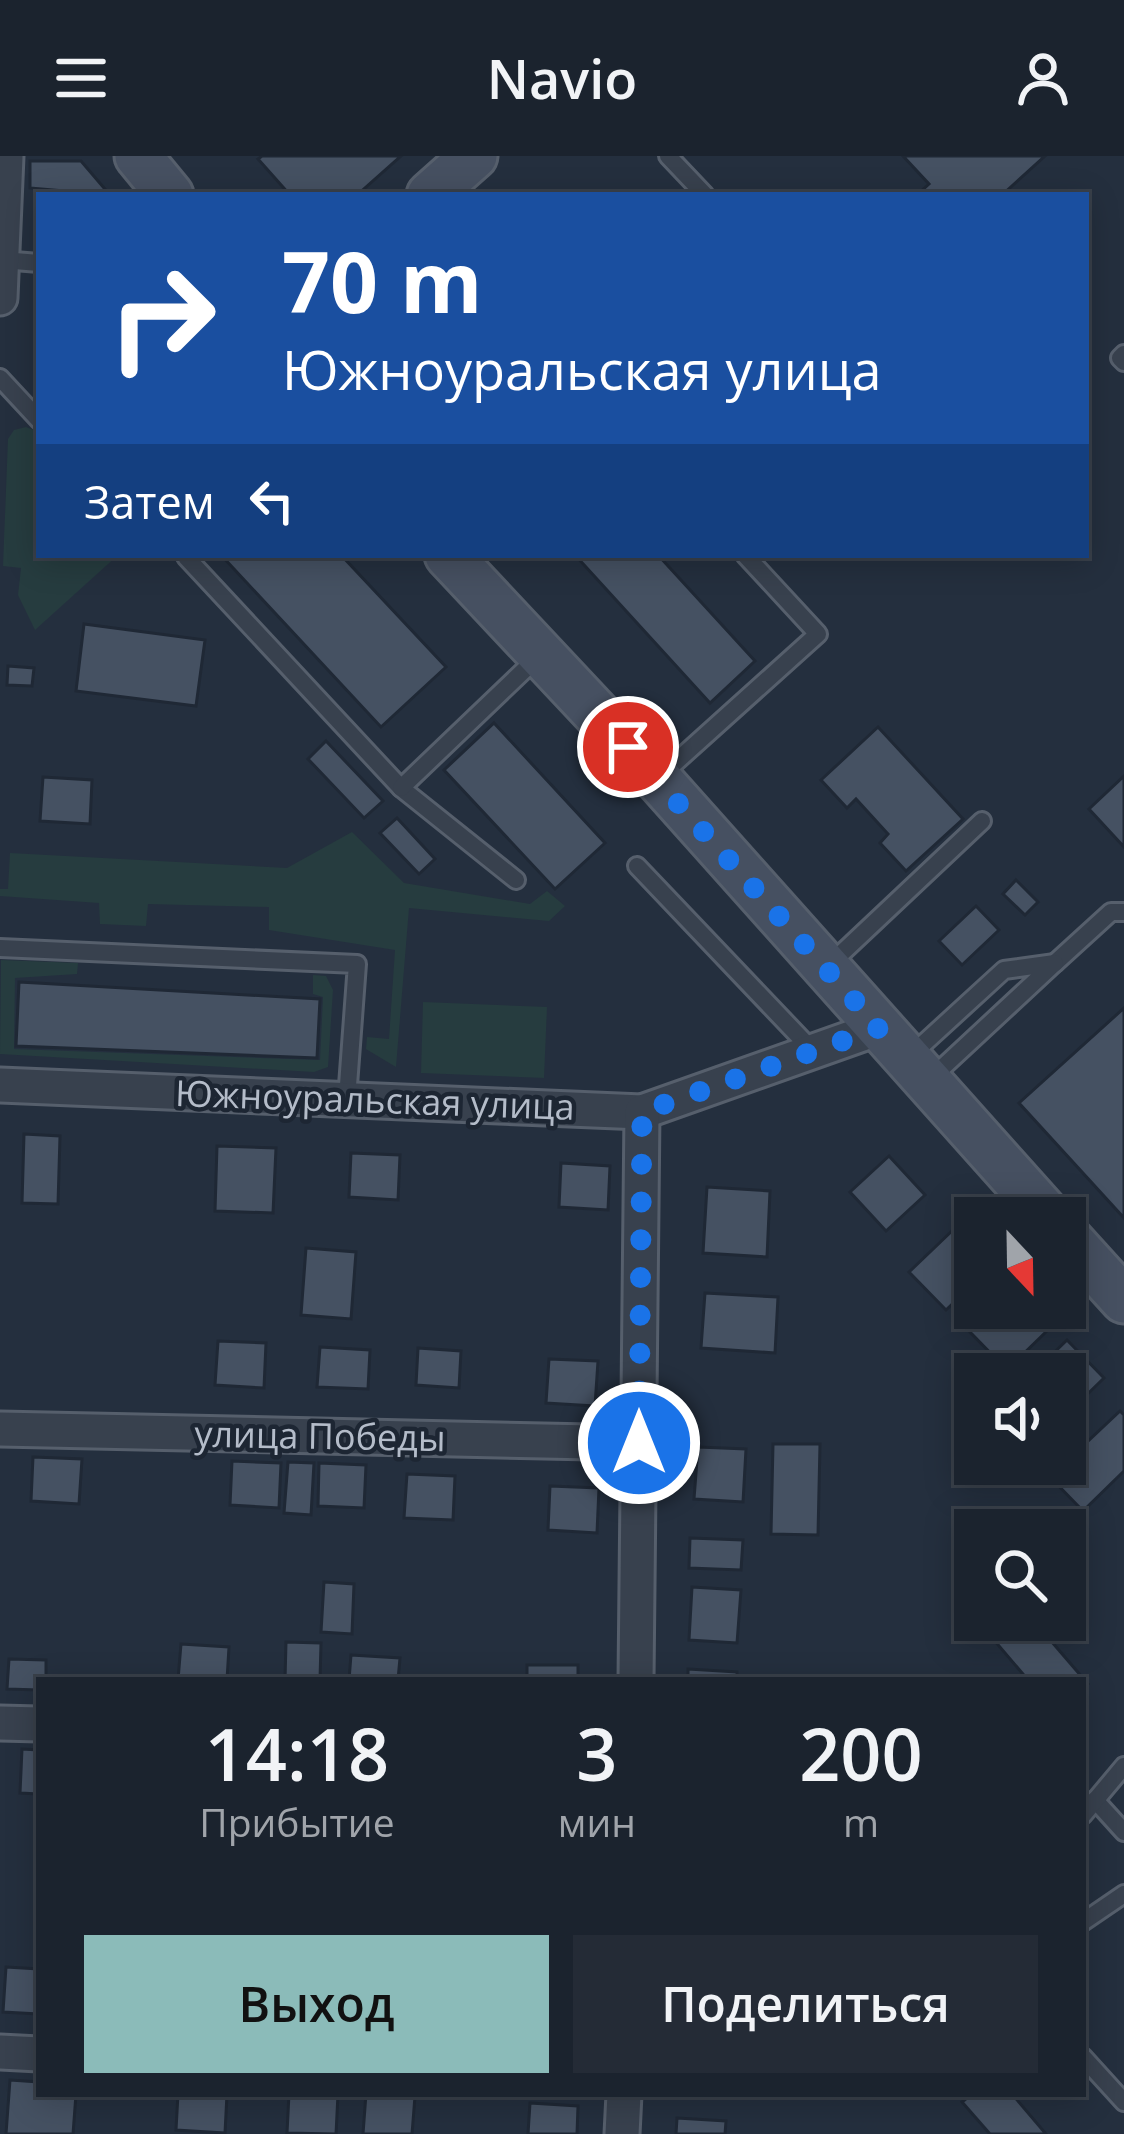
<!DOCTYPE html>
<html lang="ru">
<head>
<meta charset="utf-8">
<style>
	body { margin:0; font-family:"Open Sans",sans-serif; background:#242b36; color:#f1f3f6; height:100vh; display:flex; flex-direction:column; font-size:45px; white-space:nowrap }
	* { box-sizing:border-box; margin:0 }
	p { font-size:39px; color:#a0a4aa }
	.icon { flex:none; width:66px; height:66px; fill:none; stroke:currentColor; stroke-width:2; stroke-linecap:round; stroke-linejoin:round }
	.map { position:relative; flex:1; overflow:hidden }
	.drawer { position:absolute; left:36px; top:1521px; width:1050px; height:420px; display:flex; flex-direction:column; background:#1b232e; border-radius:0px; box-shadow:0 6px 30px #0003,0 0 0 3px #39404a }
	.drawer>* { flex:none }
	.banner { position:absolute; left:36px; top:36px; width:1053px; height:366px; border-radius:0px; box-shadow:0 6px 30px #0003,0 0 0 3px #39404a; background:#1a4fa0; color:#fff; overflow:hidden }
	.needle { width:78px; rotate:158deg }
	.buttons { position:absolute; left:954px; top:1041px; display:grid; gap:24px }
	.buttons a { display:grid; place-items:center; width:132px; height:132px; border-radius:0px; background:#1b232e; box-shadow:0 6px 30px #0003,0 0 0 3px #39404a; font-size:60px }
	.pin { position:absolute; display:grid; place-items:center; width:102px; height:102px; color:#fff; margin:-51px; border:6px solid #fff; border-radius:50%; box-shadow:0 3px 12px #0007 }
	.me { position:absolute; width:132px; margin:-66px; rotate:0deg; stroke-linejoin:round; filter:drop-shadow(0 0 9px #0008) }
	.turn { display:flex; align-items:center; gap:42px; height:252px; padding:0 48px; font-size:54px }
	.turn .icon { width:156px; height:156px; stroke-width:2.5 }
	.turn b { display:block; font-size:84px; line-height:102px }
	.then { display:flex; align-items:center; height:114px; padding:0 48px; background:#0003; gap:24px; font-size:45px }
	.eta { display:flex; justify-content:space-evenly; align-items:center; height:204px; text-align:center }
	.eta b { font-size:72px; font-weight:600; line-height:84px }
	.cta { display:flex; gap:24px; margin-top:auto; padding:24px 48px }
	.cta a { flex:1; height:138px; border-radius:0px; background:#8bbbb9; color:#111; font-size:48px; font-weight:600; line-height:138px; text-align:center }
	.cta a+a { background:#242b36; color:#f1f3f6 }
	header { display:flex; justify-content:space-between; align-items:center; height:156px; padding:0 48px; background:#1b232e; font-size:54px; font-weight:600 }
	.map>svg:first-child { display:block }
	.green { fill:#263c3f }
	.building { fill:#455162; stroke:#1f2835; stroke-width:3 }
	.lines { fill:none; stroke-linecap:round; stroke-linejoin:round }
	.lane-casing { stroke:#565f6c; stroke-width:22 }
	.street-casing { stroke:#565f6c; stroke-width:39 }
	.secondary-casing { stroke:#565f6c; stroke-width:51 }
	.lane { stroke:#38414e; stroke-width:16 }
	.street { stroke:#38414e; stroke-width:33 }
	.secondary { stroke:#465061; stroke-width:45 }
	.route { stroke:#1a73e8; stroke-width:21; stroke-dasharray:0 37.8 }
	.labels { text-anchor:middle; stroke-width:9; stroke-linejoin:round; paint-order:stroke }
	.street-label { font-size:36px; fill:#b4bcc9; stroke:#1d2633 }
</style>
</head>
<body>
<header><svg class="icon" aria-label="menu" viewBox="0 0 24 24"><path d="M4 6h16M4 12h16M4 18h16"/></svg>Navio<svg class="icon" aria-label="person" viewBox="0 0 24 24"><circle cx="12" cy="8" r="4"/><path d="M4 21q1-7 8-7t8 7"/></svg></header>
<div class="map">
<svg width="1124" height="1978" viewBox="0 0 1124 1978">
	<rect width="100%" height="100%" fill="#242f3e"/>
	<g class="green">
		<path d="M26 271 39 276V300L33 313 39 320V399H118L35 474 18 439 21 412 3 410 8 283 14 274Z"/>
		<path d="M352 676 404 727 530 748 547 735 565 750 549 765 409 752 396 911 366 893 367 881 389 883 395 794 269 774V751L148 748 146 770 100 768 99 747 0 740V733H8L10 697 287 712Z"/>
		<path d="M1 804 78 807 77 818 15 822 14 893 320 904 323 841 313 838V819L326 820 333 834 328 911 314 916 0 898Z"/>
		<path d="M423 846 547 851 544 922 421 917Z"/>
	</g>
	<g class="building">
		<path d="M262 0H401L357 39H290L258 3Z"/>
		<path d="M903 0H1045L1002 39H917L929 28Z"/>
		<path d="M30 5H81L110 39 30 32Z"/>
		<path d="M221 399H341L446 511 381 571Z"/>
		<path d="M575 399H658L755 505 710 547Z"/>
		<path d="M84 468 205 484 196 550 76 535Z"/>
		<path d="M8 510 34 512 32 530 7 529Z"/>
		<path d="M494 567 605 687 555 733 444 614Z"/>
		<path d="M878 571 963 663 906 715 880 687 888 678 856 643 847 652 821 624Z"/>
		<path d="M326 585 383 645 364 662 308 603Z"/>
		<path d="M1124 620V691L1089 653Z"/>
		<path d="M43 621 92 624 90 668 40 665Z"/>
		<path d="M397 662 435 703 419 718 380 677Z"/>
		<path d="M1016 724 1038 746 1025 759 1003 738Z"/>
		<path d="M976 750 999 774 962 809 939 785Z"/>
		<path d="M19 826 320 843 317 902 16 890Z"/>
		<path d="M1124 852V1062L1019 947Z"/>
		<path d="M24 978 60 980 58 1048 22 1047Z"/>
		<path d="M217 990 276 992 273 1057 215 1055Z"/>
		<path d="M351 997 400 999 398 1044 349 1041Z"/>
		<path d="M889 1000 925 1039 886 1075 850 1036Z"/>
		<path d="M561 1007 610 1010 608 1054 559 1051Z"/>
		<path d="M707 1031 770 1035 767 1101 703 1097Z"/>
		<path d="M954 1073 975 1095V1126L946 1154 909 1116Z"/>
		<path d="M306 1092 356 1096 351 1163 301 1159Z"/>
		<path d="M705 1137 778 1141 775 1197 701 1192Z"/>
		<path d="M994 1152H1033L1051 1171 1007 1214 970 1176Z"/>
		<path d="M1067 1184 1104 1222 1065 1260V1218H1032Z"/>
		<path d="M218 1185 266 1187 264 1232 215 1229Z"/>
		<path d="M320 1191 370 1194 368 1233 317 1231Z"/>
		<path d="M418 1192 461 1195 459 1232 416 1229Z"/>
		<path d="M549 1203 598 1205 595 1250 546 1247Z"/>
		<path d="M1120 1255 1124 1259V1315L1083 1355 1050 1321Z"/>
		<path d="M773 1288H820L818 1379 771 1378Z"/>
		<path d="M698 1291 746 1293 743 1346 694 1343Z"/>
		<path d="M33 1301 82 1303 79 1348 31 1345Z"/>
		<path d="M232 1305 281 1307 279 1352 230 1349Z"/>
		<path d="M288 1306 314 1307 311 1359 284 1357Z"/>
		<path d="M319 1307 366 1309 364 1352 318 1350Z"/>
		<path d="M407 1318 455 1320 453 1364 404 1362Z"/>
		<path d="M550 1330 599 1332 597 1377 548 1374Z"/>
		<path d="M690 1382 743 1384 741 1414 689 1412Z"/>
		<path d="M324 1426 354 1428 352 1478 321 1476Z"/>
		<path d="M692 1431 741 1434 737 1487 689 1484Z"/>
		<path d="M989 1464H1033L1088 1528 1083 1533V1524H1028L982 1470Z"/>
		<path d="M286 1486 321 1487 320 1524H285Z"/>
		<path d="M181 1488 229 1491 227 1524H178Z"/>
		<path d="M351 1499 400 1502 398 1524H349Z"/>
		<path d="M9 1503 46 1504V1524H39V1534L7 1533Z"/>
		<rect x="527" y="1509" width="51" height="15"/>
		<path d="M688 1513 737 1516V1524H688Z"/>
		<path d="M22 1593 39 1594V1638L20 1637Z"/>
		<path d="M6 1811 39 1813V1858L3 1856Z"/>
		<path d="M10 1924 39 1926V1938H76L73 1978H6Z"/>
		<path d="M178 1938H227L225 1977 176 1974Z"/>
		<path d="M289 1938H338L336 1978 287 1977Z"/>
		<path d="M366 1938 415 1940 412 1978H363Z"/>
		<path d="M972 1938H1012L1046 1978H990L962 1946Z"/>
		<path d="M530 1947 578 1950 577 1978H528Z"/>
		<path d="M677 1962 726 1965 725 1978H676Z"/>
	</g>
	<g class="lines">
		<g class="lane-casing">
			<g id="lane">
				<path d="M668 0 705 39"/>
				<path d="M2 104 39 107"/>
				<path d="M1124 198 1120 202 1124 206"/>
				<path d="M0 222 39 264"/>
				<path d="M186 401 401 632 516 724"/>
				<path d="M658 622 818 478 745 399"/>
				<path d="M401 632 540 499"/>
				<path d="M637 710 813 895"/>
				<path d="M0 792 357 808 347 943"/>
				<path d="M1055 807 1111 756H1124"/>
				<path d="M827 811 982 665"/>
				<path d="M909 901 1004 814 1055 807 928 925"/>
				<path d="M1095 1644 1124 1676"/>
				<path d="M1083 1659 1124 1610"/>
				<path d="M1083 1766 1124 1738"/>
				<path d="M1083 1901 1124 1946"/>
			</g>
		</g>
		<g class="street-casing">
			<g id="street">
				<path d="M0 142 6 0"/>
				<path d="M0 929 642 956 879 872"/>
				<path d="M0 1273 639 1287"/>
				<path d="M636 1524 642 956"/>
				<path d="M0 1567 39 1568"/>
				<path d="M0 1896 39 1898"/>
				<path d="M622 1978 624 1938"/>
			</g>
		</g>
		<g class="secondary-casing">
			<g id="secondary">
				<path d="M138 0 170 39"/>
				<path d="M430 39 474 0"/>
				<path d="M448 399 658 623 1050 1062"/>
				<path d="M1065 1079 1124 1144"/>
			</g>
		</g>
		<use href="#lane" class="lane"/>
		<use href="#street" class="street"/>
		<use href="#secondary" class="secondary"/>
	</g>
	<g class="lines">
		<path class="route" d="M628 591 879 872 642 956 639 1287"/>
	</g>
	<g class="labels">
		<g class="street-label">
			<text transform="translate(375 944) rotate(2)" y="13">Южноуральская улица</text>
			<text transform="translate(320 1280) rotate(1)" y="13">улица Победы</text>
		</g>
	</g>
</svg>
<div class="buttons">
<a><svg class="needle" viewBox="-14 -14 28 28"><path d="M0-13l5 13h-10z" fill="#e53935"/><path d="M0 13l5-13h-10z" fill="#a0a4aa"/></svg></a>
<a><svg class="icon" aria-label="sound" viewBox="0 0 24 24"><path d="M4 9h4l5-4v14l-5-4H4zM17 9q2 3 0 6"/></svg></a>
<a><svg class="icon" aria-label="search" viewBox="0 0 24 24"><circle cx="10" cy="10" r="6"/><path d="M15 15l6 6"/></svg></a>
</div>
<div class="pin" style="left:628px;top:591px;background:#d93025"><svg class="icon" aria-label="arrive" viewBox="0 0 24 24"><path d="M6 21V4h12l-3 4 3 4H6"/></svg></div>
<svg class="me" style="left:639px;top:1287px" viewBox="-20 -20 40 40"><circle r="17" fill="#1a73e8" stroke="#fff" stroke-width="3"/><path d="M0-11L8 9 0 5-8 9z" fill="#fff"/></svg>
<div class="banner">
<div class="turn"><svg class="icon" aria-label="right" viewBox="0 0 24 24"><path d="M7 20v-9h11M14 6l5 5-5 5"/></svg><div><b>70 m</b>Южноуральская улица</div></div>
<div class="then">Затем<svg class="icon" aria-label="left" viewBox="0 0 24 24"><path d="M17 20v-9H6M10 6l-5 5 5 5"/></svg></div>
</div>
<section class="drawer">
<div class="eta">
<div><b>14:18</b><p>Прибытие</p></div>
<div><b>3</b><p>мин</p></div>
<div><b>200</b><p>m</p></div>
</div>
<div class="cta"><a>Выход</a><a>Поделиться</a></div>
</section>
</div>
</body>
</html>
